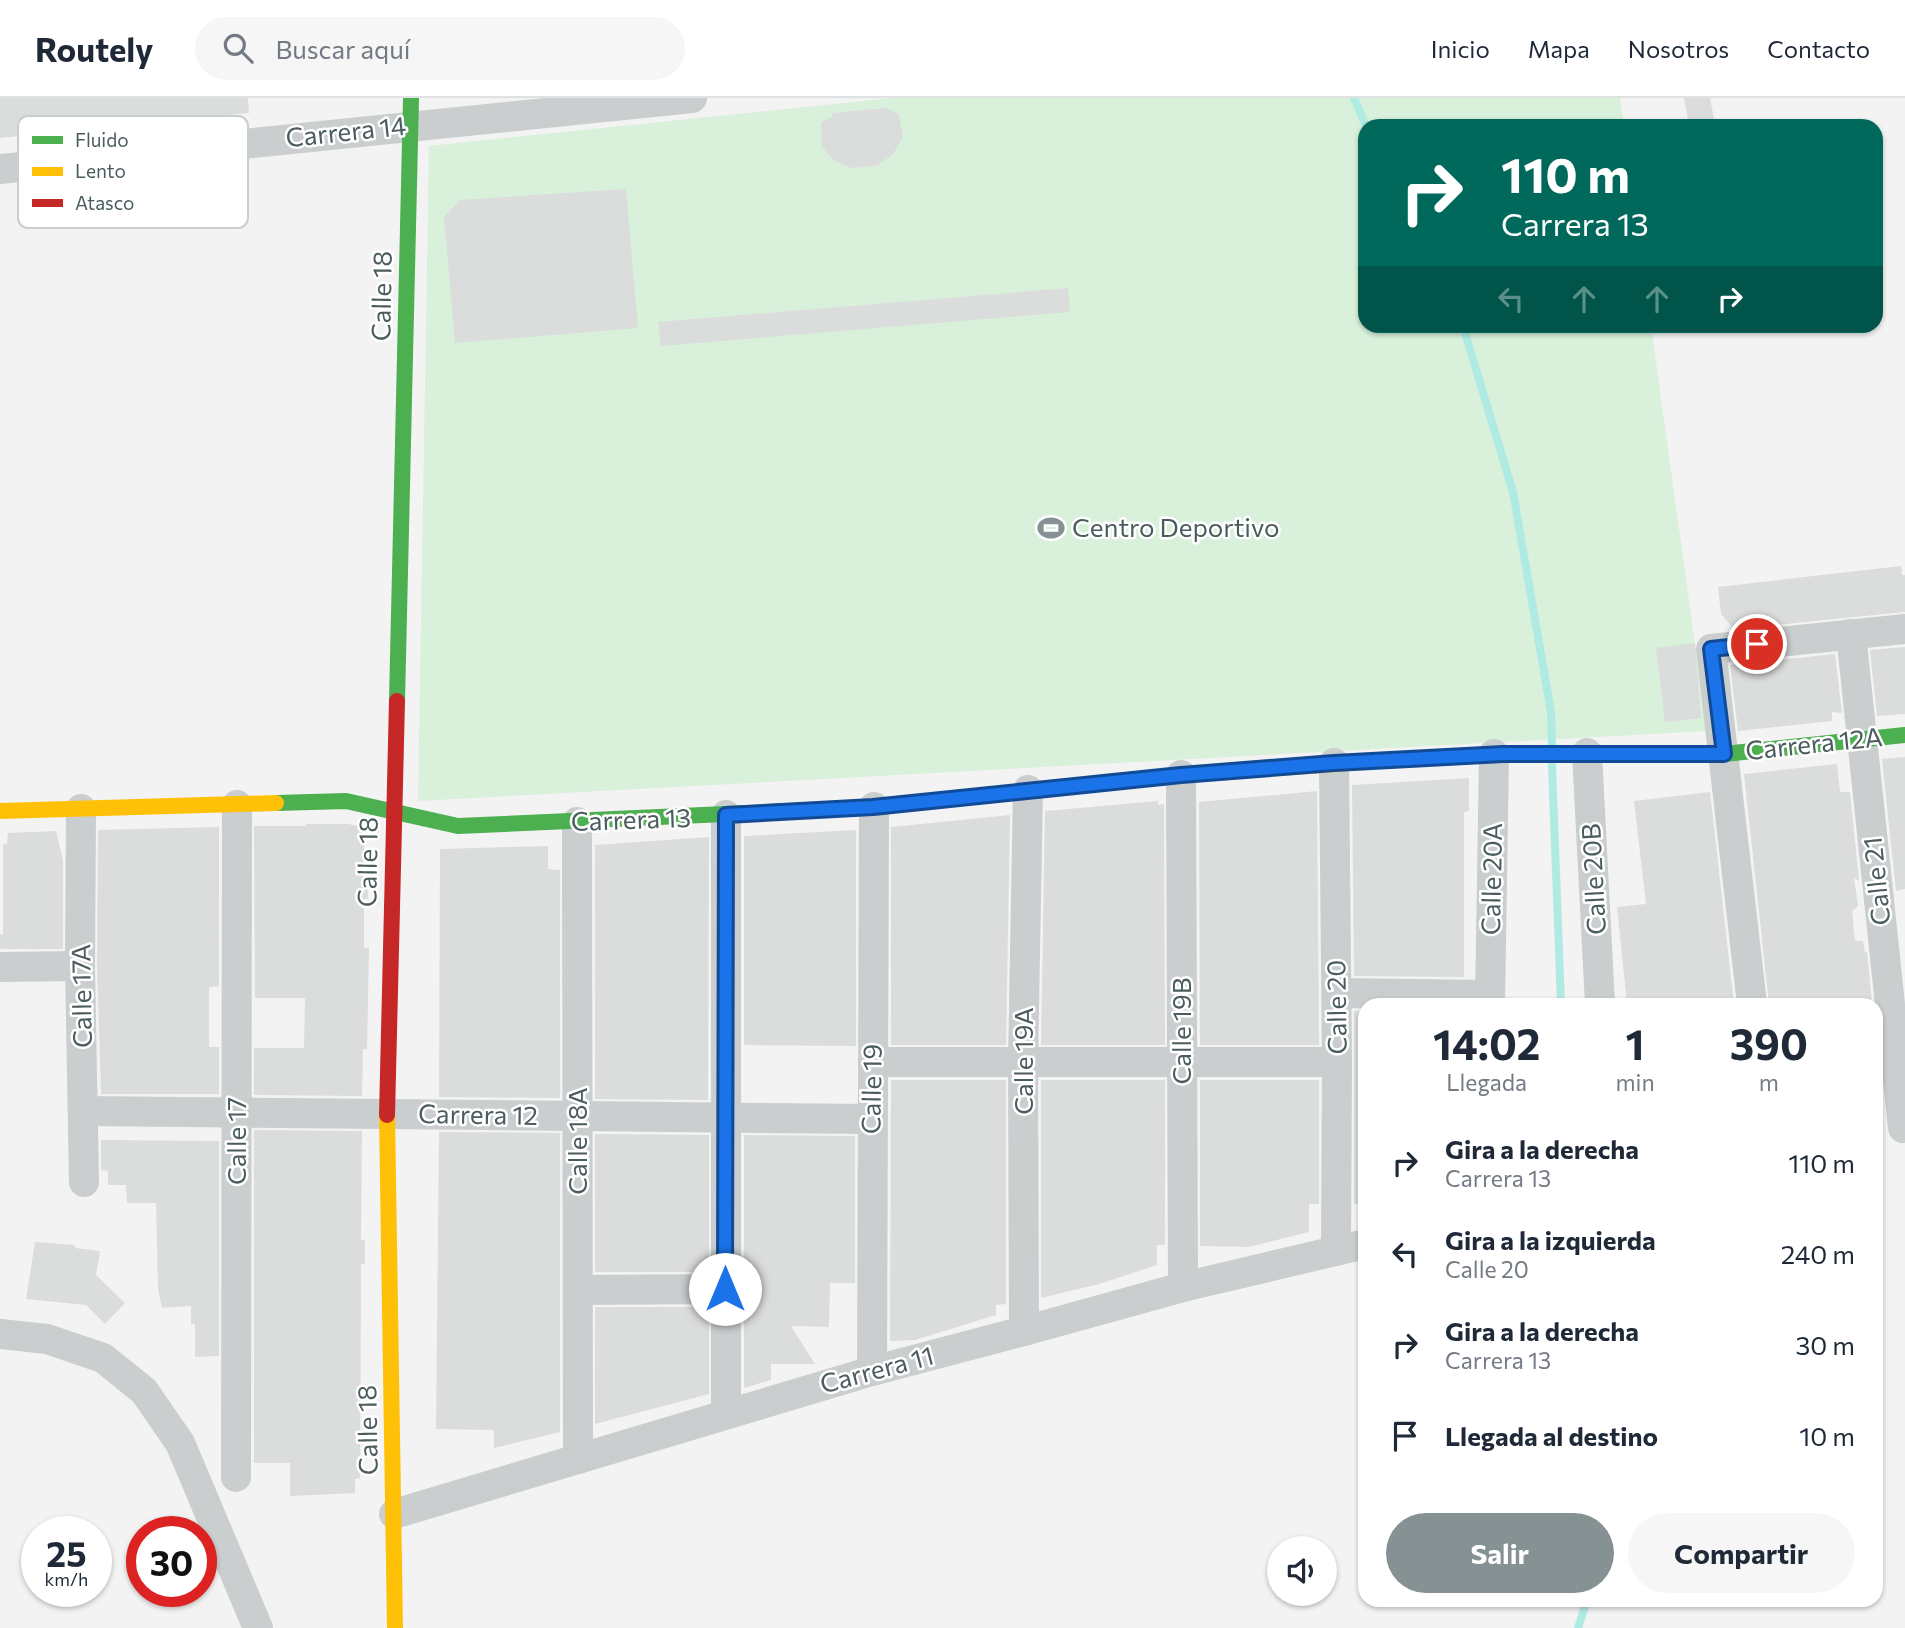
<!DOCTYPE html>
<html lang="es">
<head>
<meta charset="utf-8">
<style>
	body { margin:0; font-family:Commissioner,sans-serif; background:#f6f6f7; color:#1f2937; height:100vh; display:flex; flex-direction:column; font-size:26px; white-space:nowrap }
	* { box-sizing:border-box; margin:0 }
	p { font-size:23px; color:#747a83 }
	.icon { flex:none; width:38px; height:38px; fill:none; stroke:currentColor; stroke-width:2; stroke-linecap:round; stroke-linejoin:round }
	.map { position:relative; flex:1; overflow:hidden }
	.sheet { position:absolute; left:1358px; top:900px; width:525px; height:609px; display:flex; flex-direction:column; background:#fff; border-radius:21px; box-shadow:0 2px 5px #0004 }
	.sheet>* { flex:none }
	.top-card { position:absolute; left:1358px; top:21px; width:525px; height:214px; border-radius:21px; box-shadow:0 2px 5px #0004; background:#00695c; color:#fff; overflow:hidden }
	.controls { position:absolute; left:1267px; top:1438px; display:grid; gap:14px }
	.controls a { display:grid; place-items:center; width:70px; height:70px; border-radius:50%; background:#fff; box-shadow:0 2px 5px #0004; font-size:35px }
	.speed { position:absolute; left:21px; top:1418px; display:flex; gap:14px; font-size:35px; font-weight:700; text-align:center }
	.speed>* { display:grid; place-content:center; width:91px; height:91px; border-radius:50%; background:#fff; box-shadow:0 2px 5px #0004; line-height:1 }
	.speed small { font-size:18px; font-weight:400 }
	.speed .limit { border:10px solid #d22; background:#fff; color:#111 }
	.pin { position:absolute; display:grid; place-items:center; width:60px; height:60px; color:#fff; margin:-30px; border:4px solid #fff; border-radius:50%; box-shadow:0 2px 7px #0007 }
	.me { position:absolute; width:77px; margin:-38px; rotate:0deg; stroke-linejoin:round; filter:drop-shadow(0 0 5px #0008) }
	.turn { display:flex; align-items:center; gap:24px; height:147px; padding:0 28px; font-size:32px }
	.turn .icon { width:91px; height:91px; stroke-width:2.5 }
	.turn b { display:block; font-size:49px; line-height:60px }
	.lanes { display:flex; align-items:center; height:66px; padding:0 28px; background:#0003; justify-content:center; gap:35px; direction:ltr }
	.lanes .off { opacity:.35 }
	.eta { display:flex; justify-content:space-evenly; align-items:center; height:119px; text-align:center }
	.eta b { font-size:42px; font-weight:700; line-height:49px }
	.cta { display:flex; gap:14px; margin-top:auto; padding:14px 28px }
	.cta a { flex:1; height:80px; border-radius:42px; background:#859192; color:#fff; font-size:28px; font-weight:700; line-height:80px; text-align:center }
	.cta a+a { background:#f6f6f7; color:#1f2937 }
	ul { padding:0; list-style:none }
	li { display:flex; align-items:center; gap:21px; height:91px; padding:0 28px }
	li div { flex:1 }
	li b { display:block; font-size:26px }
	li em { font-style:normal }
	header { display:flex; align-items:center; gap:42px; box-sizing:border-box; height:98px; padding:0 35px; background:#fff; border-bottom:2px solid #e0e1e3 }
	header strong { font-size:33px }
	nav { display:flex; gap:38px; margin-inline-start:auto; font-size:24px }
	.search { width:490px; height:63px; background:#f6f6f7; display:flex; align-items:center; gap:18px; box-sizing:border-box; padding:0 24px; border-radius:38px; color:#747a83; font-size:26px }
	.map>svg:first-child { display:block }
	.green { fill:#d9f0da }
	.lines { fill:none; stroke-linecap:round; stroke-linejoin:round }
	.stream { stroke:#b0ebe3; stroke-width:8 }
	.building { fill:#dbdcdc }
	.street { stroke:#cacece; stroke-width:30 }
	.fast { stroke:#4caf50; stroke-width:16 }
	.slow { stroke:#ffc107; stroke-width:16 }
	.jam { stroke:#c62828; stroke-width:16 }
	.route-casing { stroke:#114b97; stroke-width:18 }
	.route { stroke:#1a73e8; stroke-width:12 }
	.labels { text-anchor:middle; stroke-width:5; stroke-linejoin:round; paint-order:stroke }
	.street-label { font-size:26px; fill:#4a5c5e; stroke:#fff }
	.poi-label { font-size:26px; fill:#4a5c5e; stroke:#fff; text-anchor:start }
	.key { fill:#fff; stroke:#c9cecf; stroke-width:2 }
	.key-label { font-size:19px; fill:#4a5c5e }
</style>
</head>
<body>
<header>
<strong>Routely</strong>
<div class="search"><svg class="icon" aria-label="search" viewBox="0 0 24 24"><circle cx="10" cy="10" r="6"/><path d="M15 15l6 6"/></svg>Buscar aquí</div>
<nav><a>Inicio</a><a>Mapa</a><a>Nosotros</a><a>Contacto</a></nav>
</header>
<div class="map">
<svg width="1905" height="1530" viewBox="0 0 1905 1530">
	<rect width="100%" height="100%" fill="#f3f3f3"/>
	<path class="green" d="M891 0H1620L1624 28H1365V228H1651L1707 633 418 703 429 48Z"/>
	<g class="lines">
		<g class="stream">
			<path d="M1354 0 1366 28"/>
			<path d="M1463 228 1513 394 1551 614 1552 648"/>
			<path d="M1552 668 1561 906"/>
			<path d="M1578 1530 1587 1502"/>
		</g>
	</g>
	<g class="building">
		<path d="M0 0H248L249 15 0 40Z"/>
		<path d="M1684 0H1710L1715 26 1689 28Z"/>
		<path d="M887 10 899 17 903 39 893 56 877 68 852 70 835 63 822 49 821 24 832 19V15Z"/>
		<path d="M626 91 638 230 455 245 444 119 460 102Z"/>
		<path d="M1068 190 1070 214 661 248 658 224Z"/>
		<path d="M1901 468 1902 477H1905V514L1734 531 1721 516 1718 489Z"/>
		<path d="M1695 545 1701 620 1665 624 1656 550Z"/>
		<path d="M1905 549V616L1877 618 1870 552Z"/>
		<path d="M1835 556 1842 615 1832 614V623L1738 633 1730 567Z"/>
		<path d="M1905 659V791L1896 793 1882 661Z"/>
		<path d="M1837 666 1840 694H1850L1859 783 1854 780 1858 808 1852 813 1855 843H1863L1865 855 1867 853 1872 906H1769L1744 676Z"/>
		<path d="M1469 680V713L1464 714V879L1354 878 1352 687Z"/>
		<path d="M1317 693 1319 947H1200L1199 704Z"/>
		<path d="M1710 694 1734 906H1627L1617 809 1646 806 1634 703Z"/>
		<path d="M1158 703V707L1164 706 1165 947H1041L1045 713Z"/>
		<path d="M1010 717 1006 947H891V729Z"/>
		<path d="M306 726H348L364 729V776H368V801H364V850H369L367 951H363L362 998 254 997V950H304L305 900H255L254 728H306Z"/>
		<path d="M219 729V888L209 889V949H219V996H101L97 868 98 732Z"/>
		<path d="M856 732V948L744 947V738Z"/>
		<path d="M56 733 63 762V851H0V836H3V746H7L8 735Z"/>
		<path d="M709 739 708 1002 595 1001V747Z"/>
		<path d="M548 748V771L560 772V1000L439 999 440 751Z"/>
		<rect x="1354" y="913" width="11" height="193"/>
		<path d="M891 982H1006V1206L996 1207V1217L915 1242 890 1243Z"/>
		<path d="M1041 982H1165V1147H1157V1167L1099 1186 1041 1200Z"/>
		<path d="M1200 982H1319V1106H1309V1134L1249 1149 1200 1148Z"/>
		<path d="M254 1032 362 1033 361 1142H365V1166H361V1191L360 1380 355 1381V1395L290 1398V1365H254Z"/>
		<path d="M439 1034 560 1035V1334L494 1350V1332L436 1331Z"/>
		<path d="M595 1036 709 1037V1174H595Z"/>
		<path d="M744 1037 855 1038V1185H830L829 1229 791 1228 815 1266H771V1282L744 1290Z"/>
		<path d="M101 1042 219 1043V1258L195 1259V1226H191V1208L162 1210 158 1191 156 1105H127L126 1087H108V1073L101 1072Z"/>
		<path d="M35 1144 75 1147V1150L100 1153 96 1177 125 1205 105 1226 86 1207 26 1201Z"/>
		<path d="M595 1209H709V1296L595 1326Z"/>
	</g>
	<g class="lines">
		<g class="street">
			<path d="M0 71 692 0"/>
			<path d="M1851 536 1903 1030"/>
			<path d="M1587 655 1600 906"/>
			<path d="M1334 665 1337 964 1336 1153"/>
			<path d="M1181 677 1183 1189"/>
			<path d="M81 711 80 868 84 1084"/>
			<path d="M577 724 578 1361"/>
			<path d="M0 869 80 868"/>
			<path d="M1337 895 1490 897"/>
			<path d="M1490 906 1494 656"/>
			<path d="M1752 906 1711 551 1905 531"/>
			<path d="M873 964H1337"/>
			<path d="M84 1013 871 1021"/>
			<path d="M578 1192 725 1191"/>
			<path d="M1024 1233 1023 964 1028 692"/>
			<path d="M0 1236 47 1241 103 1260 144 1293 180 1345 258 1530"/>
			<path d="M872 1273 874 709"/>
			<path d="M726 1316V717"/>
			<path d="M236 1379 237 707"/>
			<path d="M394 1416 872 1273 1024 1233 1183 1189 1365 1146"/>
		</g>
		<g class="fast">
			<path d="M397 603 411 0"/>
			<path d="M1405 661 1503 656H1724L1905 637"/>
			<path d="M276 705 346 703 458 728 835 711"/>
		</g>
		<g class="slow">
			<path d="M835 711 874 709 1181 677 1405 661"/>
			<path d="M0 713 276 705"/>
			<path d="M387 1017 395 1530"/>
		</g>
		<path class="jam" d="M387 1017 397 603"/>
	</g>
	<g class="lines">
		<g class="route-casing">
			<path id="route" d="M725 1191 726 717 873 709 1181 677 1334 665 1503 656H1724L1711 551 1757 546"/>
		</g>
		<use href="#route" class="route"/>
	</g>
	<defs>
		<g id="stadium-bare" transform="scale(2.1)"><path d="M0-5a6.5 5 0 1 0 0 10a6.5 5 0 1 0 0-10ZM-3.5-1.8h7v3.6h-7Z" fill="#859192" stroke="#fff" stroke-width="2.5" paint-order="stroke"/></g>
	</defs>
	<g fill-rule="evenodd">
		<use href="#stadium-bare" x="1051" y="430"/>
	</g>
	<g class="labels">
		<g class="street-label">
			<text transform="translate(346 34) rotate(-6)" y="9">Carrera 14</text>
			<text transform="translate(382 198) rotate(-89)" y="9">Calle 18</text>
			<text transform="translate(1814 646) rotate(-6)" y="9">Carrera 12A</text>
			<text transform="translate(631 722) rotate(-2)" y="9">Carrera 13</text>
			<text transform="translate(368 764) rotate(-89)" y="9">Calle 18</text>
			<text transform="translate(1492 781) rotate(-89)" y="9">Calle 20A</text>
			<text transform="translate(1594 781) rotate(-93)" y="9">Calle 20B</text>
			<text transform="translate(1877 783) rotate(-96)" y="9">Calle 21</text>
			<text transform="translate(82 898) rotate(-91)" y="9">Calle 17A</text>
			<text transform="translate(1337 909) rotate(-91)" y="9">Calle 20</text>
			<text transform="translate(1182 933) rotate(-90)" y="9">Calle 19B</text>
			<text transform="translate(1024 963) rotate(-90)" y="9">Calle 19A</text>
			<text transform="translate(872 991) rotate(-89)" y="9">Calle 19</text>
			<text transform="translate(478 1017) rotate(1)" y="9">Carrera 12</text>
			<text transform="translate(237 1043) rotate(-90)" y="9">Calle 17</text>
			<text transform="translate(578 1043) rotate(-90)" y="9">Calle 18A</text>
			<text transform="translate(877 1272) rotate(-15)" y="9">Carrera 11</text>
			<text transform="translate(368 1332) rotate(-91)" y="9">Calle 18</text>
		</g>
		<g class="poi-label">
			<text x="1072" y="439">Centro Deportivo</text>
		</g>
	</g>
	<rect x="18" y="18" width="230" height="112" rx="10" class="key"/>
	<rect x="32" y="38" width="31" height="8" fill="#4caf50"/>
	<rect x="32" y="69" width="31" height="9" fill="#ffc107"/>
	<rect x="32" y="101" width="31" height="8" fill="#c62828"/>
	<g class="key-label">
		<text x="75" y="49">Fluido</text>
		<text x="75" y="80">Lento</text>
		<text x="75" y="112">Atasco</text>
	</g>
</svg>
<div class="controls">
<a><svg class="icon" aria-label="sound" viewBox="0 0 24 24"><path d="M4 9h4l5-4v14l-5-4H4zM17 9q2 3 0 6"/></svg></a>
</div>
<div class="speed"><div>25<small>km/h</small></div><div class="limit">30</div></div>
<div class="pin" style="left:1757px;top:546px;background:#d93025"><svg class="icon" aria-label="arrive" viewBox="0 0 24 24"><path d="M6 21V4h12l-3 4 3 4H6"/></svg></div>
<svg class="me" style="left:725px;top:1191px" viewBox="-20 -20 40 40"><circle r="19" fill="#fff"/><path d="M0-13L10 11 0 6-10 11z" fill="#1a73e8"/></svg>
<div class="top-card">
<div class="turn"><svg class="icon" aria-label="right" viewBox="0 0 24 24"><path d="M7 20v-9h11M14 6l5 5-5 5"/></svg><div><b>110 m</b>Carrera 13</div></div>
<div class="lanes"><svg class="icon off" aria-label="left" viewBox="0 0 24 24"><path d="M17 20v-9H6M10 6l-5 5 5 5"/></svg><svg class="icon off" aria-label="ahead" viewBox="0 0 24 24"><path d="M12 20V5M6 11l6-6 6 6"/></svg><svg class="icon off" aria-label="ahead" viewBox="0 0 24 24"><path d="M12 20V5M6 11l6-6 6 6"/></svg><svg class="icon" aria-label="right" viewBox="0 0 24 24"><path d="M7 20v-9h11M14 6l5 5-5 5"/></svg></div>
</div>
<section class="sheet">
<div class="eta">
<div><b>14:02</b><p>Llegada</p></div>
<div><b>1</b><p>min</p></div>
<div><b>390</b><p>m</p></div>
</div>
<ul>
<li><svg class="icon" aria-label="right" viewBox="0 0 24 24"><path d="M7 20v-9h11M14 6l5 5-5 5"/></svg><div><b>Gira a la derecha</b><p>Carrera 13</p></div><em>110 m</em></li>
<li><svg class="icon" aria-label="left" viewBox="0 0 24 24"><path d="M17 20v-9H6M10 6l-5 5 5 5"/></svg><div><b>Gira a la izquierda</b><p>Calle 20</p></div><em>240 m</em></li>
<li><svg class="icon" aria-label="right" viewBox="0 0 24 24"><path d="M7 20v-9h11M14 6l5 5-5 5"/></svg><div><b>Gira a la derecha</b><p>Carrera 13</p></div><em>30 m</em></li>
<li><svg class="icon" aria-label="arrive" viewBox="0 0 24 24"><path d="M6 21V4h12l-3 4 3 4H6"/></svg><div><b>Llegada al destino</b></div><em>10 m</em></li>
</ul>
<div class="cta"><a>Salir</a><a>Compartir</a></div>
</section>
</div>
</body>
</html>
